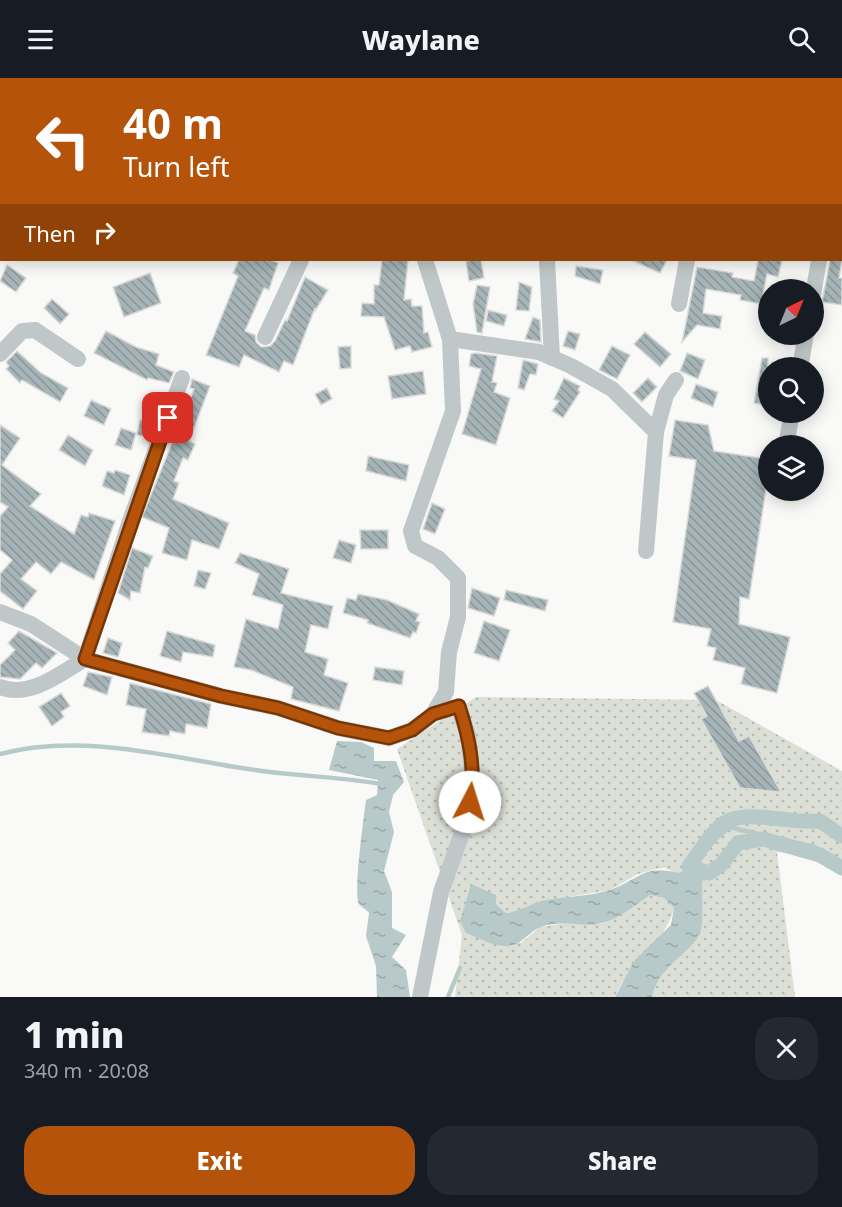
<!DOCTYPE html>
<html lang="en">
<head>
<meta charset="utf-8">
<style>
	body { margin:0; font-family:"Noto Sans",sans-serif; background:#242831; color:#f1f3f6; height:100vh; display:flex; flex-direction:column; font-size:22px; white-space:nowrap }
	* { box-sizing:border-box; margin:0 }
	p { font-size:20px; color:#9ea1a6 }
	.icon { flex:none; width:33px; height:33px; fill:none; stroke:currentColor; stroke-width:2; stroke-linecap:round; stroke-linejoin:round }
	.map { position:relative; height:919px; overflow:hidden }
	.panel { display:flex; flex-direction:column; background:#171b24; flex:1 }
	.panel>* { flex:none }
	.banner { position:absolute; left:0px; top:0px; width:843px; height:183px; box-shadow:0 3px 15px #0003; background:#b45309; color:#fff; overflow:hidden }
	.needle { width:39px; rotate:43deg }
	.controls { position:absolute; left:758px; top:201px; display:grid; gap:12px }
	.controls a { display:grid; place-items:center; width:66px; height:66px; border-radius:50%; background:#171b24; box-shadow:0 3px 15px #0003; font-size:30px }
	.pin { position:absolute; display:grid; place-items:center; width:51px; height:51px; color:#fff; margin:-26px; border-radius:12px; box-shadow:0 3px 9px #0006 }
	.me { position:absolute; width:66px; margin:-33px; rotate:5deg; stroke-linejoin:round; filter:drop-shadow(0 0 4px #0008) }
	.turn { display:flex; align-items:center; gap:21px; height:126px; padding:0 24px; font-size:27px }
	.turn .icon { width:78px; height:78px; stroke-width:2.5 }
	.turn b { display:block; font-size:42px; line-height:51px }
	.then { display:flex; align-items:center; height:57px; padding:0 24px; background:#0003; gap:12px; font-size:22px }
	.round { display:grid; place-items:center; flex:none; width:63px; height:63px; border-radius:24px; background:#242831 }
	.headline { display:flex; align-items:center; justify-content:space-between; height:102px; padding:0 24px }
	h1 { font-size:36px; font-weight:800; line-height:45px }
	.action { display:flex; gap:12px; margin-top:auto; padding:12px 24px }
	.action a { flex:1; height:69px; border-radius:24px; background:#b45309; color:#fff; font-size:24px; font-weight:800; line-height:69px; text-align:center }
	.action a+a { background:#242831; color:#f1f3f6 }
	header { display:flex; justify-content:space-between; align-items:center; height:78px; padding:0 24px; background:#171b24; font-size:27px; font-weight:800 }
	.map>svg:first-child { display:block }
	.grass { fill:url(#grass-dots) }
	.water { fill:url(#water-ripples) }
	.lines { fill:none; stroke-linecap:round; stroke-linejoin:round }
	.stream { stroke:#b8c9ca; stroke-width:4.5 }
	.canal { stroke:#b8c9ca; stroke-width:15 }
	.building { fill:url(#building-back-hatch); stroke:#dbdbd9; stroke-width:1.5 }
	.trunk-casing { stroke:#b3babc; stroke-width:30 }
	.minor { stroke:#c0c7c9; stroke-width:16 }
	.tertiary { stroke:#c0c7c9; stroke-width:21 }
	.trunk { stroke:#fff; stroke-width:28 }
	.route-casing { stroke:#753606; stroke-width:15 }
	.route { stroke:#b45309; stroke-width:10 }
</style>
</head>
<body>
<header><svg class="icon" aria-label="menu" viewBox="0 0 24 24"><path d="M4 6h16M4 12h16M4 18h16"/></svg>Waylane<svg class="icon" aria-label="search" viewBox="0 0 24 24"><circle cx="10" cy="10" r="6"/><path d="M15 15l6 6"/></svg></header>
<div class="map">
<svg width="842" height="919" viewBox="0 0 842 919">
	<defs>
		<pattern id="grass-dots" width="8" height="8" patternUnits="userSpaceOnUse" patternTransform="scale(1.5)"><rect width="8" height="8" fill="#dbdfd6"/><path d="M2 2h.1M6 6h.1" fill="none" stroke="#b5b9b3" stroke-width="1.8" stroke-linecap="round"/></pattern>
		<pattern id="water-ripples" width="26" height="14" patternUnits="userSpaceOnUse" patternTransform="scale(1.5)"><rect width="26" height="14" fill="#b8c9ca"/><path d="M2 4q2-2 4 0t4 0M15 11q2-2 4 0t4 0" fill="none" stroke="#99a8a9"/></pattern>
		<pattern id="building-back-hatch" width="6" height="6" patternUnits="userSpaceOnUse" patternTransform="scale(1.5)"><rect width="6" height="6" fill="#a6b4b7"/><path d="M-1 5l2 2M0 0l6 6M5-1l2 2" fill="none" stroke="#8a979a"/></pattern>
	</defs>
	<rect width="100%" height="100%" fill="#f9f9f7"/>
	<path class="grass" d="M476 619 716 622 842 693V791L819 777 777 774 795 919H652C659 886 694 874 701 851 704 841 702 816 702 804L664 790 656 791 638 796 610 812 538 824 521 833 506 835 496 826 466 855 521 865 540 849 560 846H601L617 839 650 817 664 820 674 830C666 865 628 885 615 919H455L462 857 397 671Z"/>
	<g class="water">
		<path d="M337 663 361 664 374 670V683H396L404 704 393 717 389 734 394 754 384 793 392 814V850L406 857 392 879 406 892 410 919H377L376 888 366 858 369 835C366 831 361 829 359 826 353 817 364 737 366 722L377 717 378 702 329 692Z"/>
		<path d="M689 788 709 795 702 804C702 816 704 841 701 852 694 875 659 886 652 919H615L634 883 671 847 674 830 664 820 650 817C635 827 619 841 602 845 583 850 561 841 541 849 527 854 523 868 506 868 492 868 479 860 466 855L460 843 471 806 496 817V826L506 835C520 833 529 827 541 823 563 818 585 819 606 813 639 804 640 785 680 795Z"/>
	</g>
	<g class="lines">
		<g class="stream">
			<path d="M0 676C84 654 171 680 255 692 297 698 340 699 382 706"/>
			<path d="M690 794 707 769 729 749 814 769 842 785"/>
			<path d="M448 919 460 890"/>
		</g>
		<path class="canal" d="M842 758 820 743C793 746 755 733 730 742 713 749 700 774 689 788L709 795 721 787 738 765 763 761 820 777 842 790"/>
	</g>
	<g class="building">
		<path d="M239 182H271L278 185 269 212 264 210 245 253 255 257 256 264 261 269 270 268 275 263 285 242 287 243 305 199 328 212 315 233V230L293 287 284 283 279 294 244 277 239 289 206 277 238 198 233 195Z"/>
		<path d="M382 182H408L404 222 411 221 412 228H422L424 255 428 254 432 269 412 274 410 268 395 272 384 239 361 238 362 225 374 226V207H379Z"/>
		<path d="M474 182H481L484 200 469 203 466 183Z"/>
		<path d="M631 182H667L660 195Z"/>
		<path d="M758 182H782L778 199 767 196 761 226 740 222 741 217 706 211 703 235 722 238 720 251 697 247 682 264 697 189 733 195 732 199 754 203Z"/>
		<path d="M830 182H842L839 200H842V227L822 224Z"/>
		<path d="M7 187 26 200 16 214 0 203Z"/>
		<path d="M576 188 603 192 600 206 575 198Z"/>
		<path d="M150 195 161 225 124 239 113 209Z"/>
		<path d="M519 204 532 209 529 233 516 232Z"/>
		<path d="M477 207 490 209 482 255 477 254 473 226Z"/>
		<path d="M52 221 69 236 60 246 44 230Z"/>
		<path d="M488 232 507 237 504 248 486 243Z"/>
		<path d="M533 239 540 242 541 264 525 261Z"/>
		<path d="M106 253 136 269 159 276 156 287 174 294 169 305 148 300 147 302 94 275Z"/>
		<path d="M568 253 580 256 575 272 563 268Z"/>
		<path d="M645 254 671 276 660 289 634 266Z"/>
		<path d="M351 268V290L340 291 338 269Z"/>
		<path d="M612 268 630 277 617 301 599 292Z"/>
		<path d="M17 273 41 295 68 310 60 324 22 302 20 305 6 291 9 288 6 284Z"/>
		<path d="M475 275 497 278 492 304 497 305 494 314 510 320 496 367 462 356 481 291 469 288 471 276Z"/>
		<path d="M687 275 705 282 698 301 680 293Z"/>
		<path d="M762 280H768V327L754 325Z"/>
		<path d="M523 282 538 286 536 297 530 296 524 312 518 310Z"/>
		<path d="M423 293 426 316 392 321 388 298Z"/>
		<path d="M564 300 580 308 578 312 580 314 563 340 552 333 559 323 554 321Z"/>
		<path d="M648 300 657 309 642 324 633 315Z"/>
		<path d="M192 301 210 308 189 363 195 366 188 382 183 380 174 403 179 405 173 421 229 445 219 471 192 462 187 482 162 475 169 450 142 439 194 311 190 310Z"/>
		<path d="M696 306 718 314 713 329 691 320Z"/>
		<path d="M327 310 332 321 321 327 315 316Z"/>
		<path d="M91 322 111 331 104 347 84 338Z"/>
		<path d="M140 342 153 344 149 359 137 357Z"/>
		<path d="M675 342 708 347 714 373 768 381V398L749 521 740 519 739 546 790 559 777 615 741 606 745 590 713 582 716 570 707 568 711 551 673 544 696 382 669 378Z"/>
		<path d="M0 347 20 360 2 387 41 416 30 428 74 456 81 437 88 439 89 435 115 443 94 502 61 484 51 496 36 484 21 501 37 513 23 531 0 513V496L12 482 0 472V438L8 429 0 424Z"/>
		<path d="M121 350 136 355 131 372 115 367Z"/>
		<path d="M68 357 93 372 85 388 59 372Z"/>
		<path d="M368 378 409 387 406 403 366 393Z"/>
		<path d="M115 392 130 397 124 417 102 408 107 393 114 395Z"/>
		<path d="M432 425 445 431 435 456 423 451Z"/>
		<path d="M360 452H388V471H361Z"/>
		<path d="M339 462 356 467 351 485 333 480Z"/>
		<path d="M132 470 153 478 148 490 145 489 140 515 131 513 130 522 118 515Z"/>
		<path d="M240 475 289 491 281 515 333 528 328 551 311 547 305 574 328 581 324 597 348 605 339 633 291 621 293 609 251 592 234 589 246 541 278 551 283 527 252 517 259 496 235 485Z"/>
		<path d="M198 492 211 495 205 511 194 508Z"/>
		<path d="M472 510 500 520 494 538 468 530Z"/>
		<path d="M506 512 548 522 545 533 504 522Z"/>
		<path d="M358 516 387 522 419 536 416 543 420 544 416 555 413 554 410 560 367 545 368 542 343 535 347 520 356 522Z"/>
		<path d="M484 543 510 552 499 583 474 575Z"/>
		<path d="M19 553 57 575 42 590 36 585 20 601 0 599V587L15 572 8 565Z"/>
		<path d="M167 553 215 567 213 579 183 574 181 584 160 578Z"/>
		<path d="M108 560 122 565 118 579 103 575Z"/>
		<path d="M375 589 404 593 402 607 373 602Z"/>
		<path d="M88 594 112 599 107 617 83 608Z"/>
		<path d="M130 605 211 626 207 650 186 646 185 656 170 653 169 658 142 654 146 631 126 627Z"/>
		<path d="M708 608 739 663 749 658 781 714 740 710 701 641 707 638 694 615Z"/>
		<path d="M61 615 70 628 61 634 64 639 52 648 39 629Z"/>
	</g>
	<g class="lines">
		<g class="trunk-casing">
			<path id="trunk" d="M268 0 271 2"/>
		</g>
		<g class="minor">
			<path d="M328 2 329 0"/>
			<path d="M418 2 419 0"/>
			<path d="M559 2V0"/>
			<path d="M676 2 677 0"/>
			<path d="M547 182 552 280"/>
			<path d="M813 217 819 182"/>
			<path d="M679 226 687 182"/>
			<path d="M265 259 301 182"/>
			<path d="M450 261 539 274 571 288 612 311 656 354 646 473"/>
			<path d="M0 276 22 253 35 252 78 281"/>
			<path d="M800 290 806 256"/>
			<path d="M656 354 666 317 676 302"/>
			<path d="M786 368 792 334"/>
			<path d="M0 534 31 546 85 581 221 618 278 630 338 650 389 660 412 652 433 636 446 614 449 574 458 539V500L438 480 415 468 411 453 453 333 450 261 425 182"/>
			<path d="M0 609C30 621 61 595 85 581L131 440 182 300"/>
			<path d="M420 919 441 814 466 744 473 704 468 657 458 628 433 636"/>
		</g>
		<g class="tertiary">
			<path d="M59 2 61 0"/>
			<path d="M0 46 2 45"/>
		</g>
		<use href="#trunk" class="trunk"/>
	</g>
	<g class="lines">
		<g class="route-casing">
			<path id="route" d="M168 340 85 581 221 618 278 630 338 650 389 660 412 652 433 636 459 628C469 659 476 691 470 724"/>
		</g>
		<use href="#route" class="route"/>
	</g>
</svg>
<div class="controls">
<a><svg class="needle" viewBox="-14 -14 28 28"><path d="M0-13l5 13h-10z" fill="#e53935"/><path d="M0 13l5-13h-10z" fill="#9ea1a6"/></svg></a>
<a><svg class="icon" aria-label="search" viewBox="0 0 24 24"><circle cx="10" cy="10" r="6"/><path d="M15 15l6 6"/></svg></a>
<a><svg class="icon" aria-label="layers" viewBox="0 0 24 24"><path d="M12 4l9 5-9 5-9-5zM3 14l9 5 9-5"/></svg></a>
</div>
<div class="pin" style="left:168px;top:340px;background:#d93025"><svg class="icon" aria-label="arrive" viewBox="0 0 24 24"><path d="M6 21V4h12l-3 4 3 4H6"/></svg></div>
<svg class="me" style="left:470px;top:724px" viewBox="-20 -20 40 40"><circle r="19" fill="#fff"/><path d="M0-13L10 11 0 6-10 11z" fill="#b45309"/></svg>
<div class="banner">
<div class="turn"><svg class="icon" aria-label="left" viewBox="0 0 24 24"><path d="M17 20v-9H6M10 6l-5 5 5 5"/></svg><div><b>40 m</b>Turn left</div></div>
<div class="then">Then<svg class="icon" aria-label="right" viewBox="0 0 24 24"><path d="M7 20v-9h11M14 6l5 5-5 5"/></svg></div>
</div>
</div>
<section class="panel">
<div class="headline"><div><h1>1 min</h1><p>340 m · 20:08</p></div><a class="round"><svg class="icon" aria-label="close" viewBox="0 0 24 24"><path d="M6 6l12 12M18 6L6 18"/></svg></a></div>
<div class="action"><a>Exit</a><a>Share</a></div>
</section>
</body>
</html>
